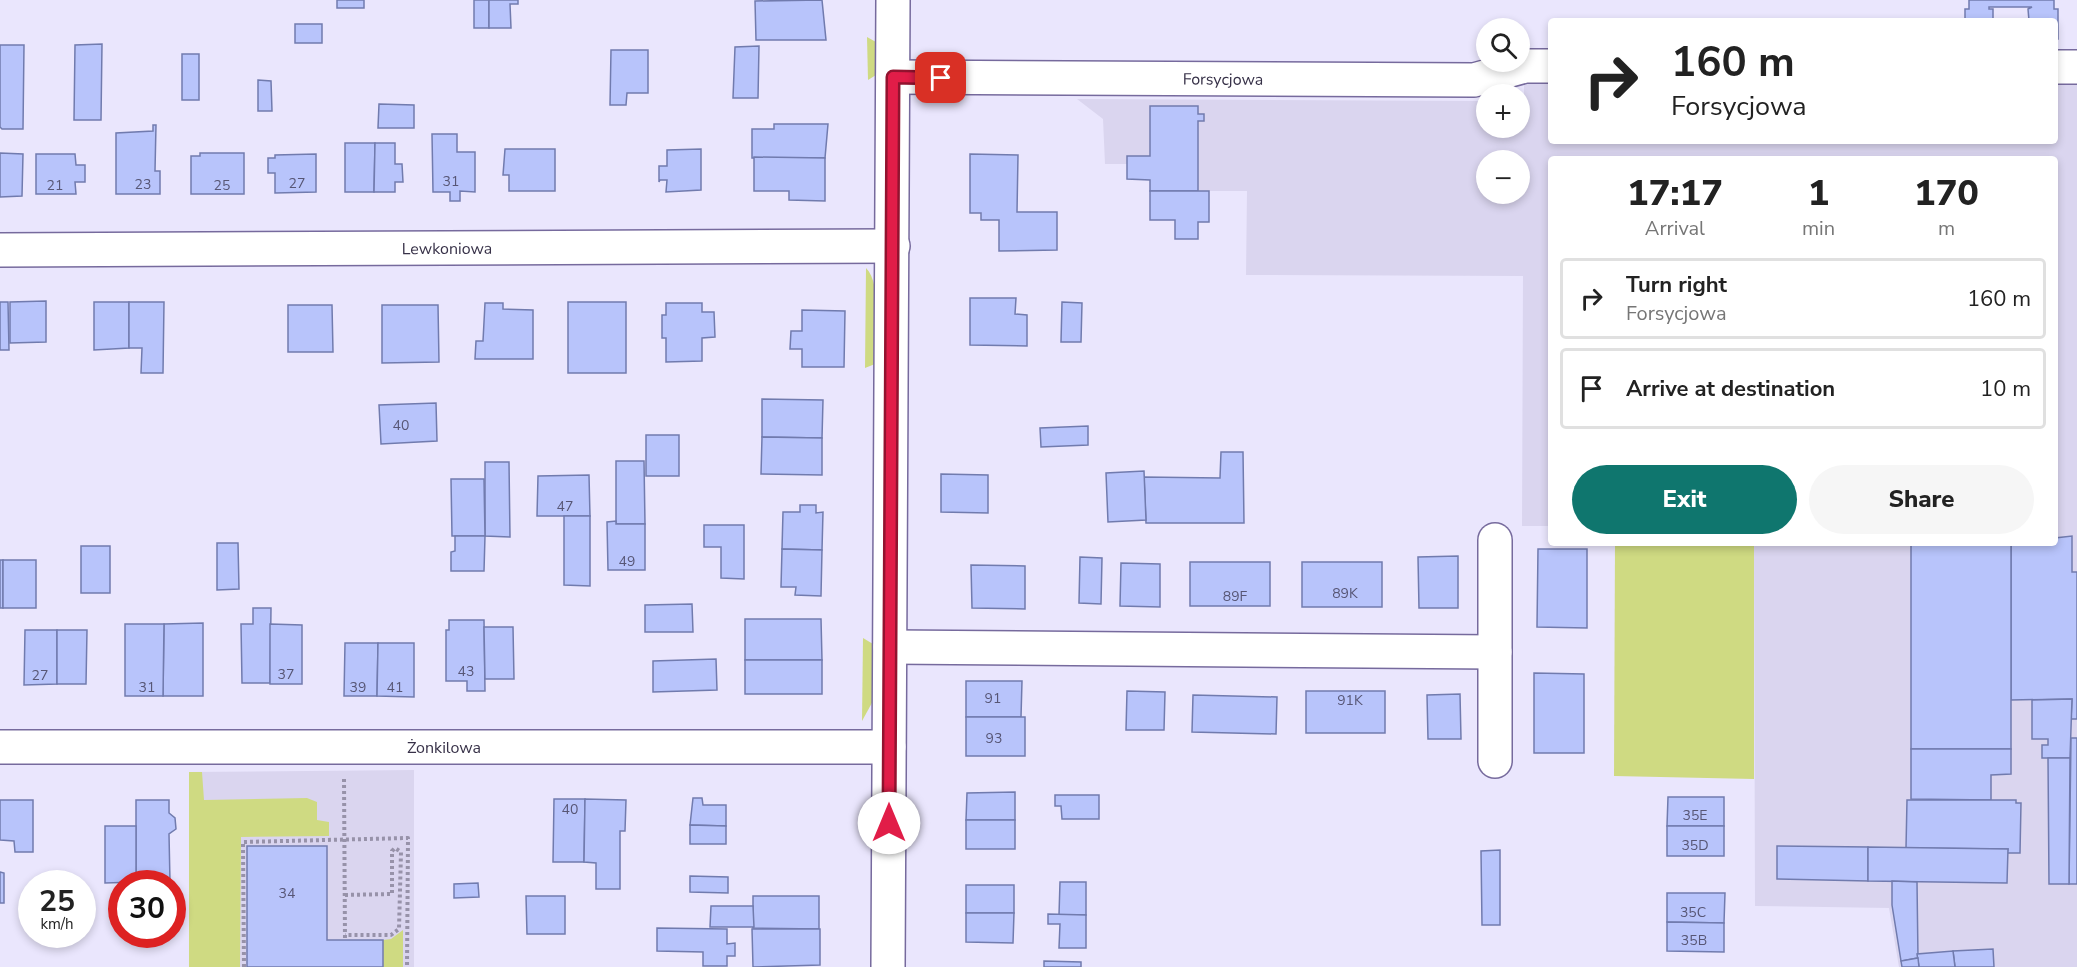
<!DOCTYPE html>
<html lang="en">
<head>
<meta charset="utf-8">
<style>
	body { margin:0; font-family:"Nunito Sans",sans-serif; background:#f6f6f6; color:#222; height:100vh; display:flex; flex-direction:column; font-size:22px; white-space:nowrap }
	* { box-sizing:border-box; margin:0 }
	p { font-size:20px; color:#767676 }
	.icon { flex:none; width:33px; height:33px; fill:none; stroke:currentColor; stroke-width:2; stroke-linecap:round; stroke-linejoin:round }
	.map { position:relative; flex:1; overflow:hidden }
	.side { position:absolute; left:1548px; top:156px; width:510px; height:390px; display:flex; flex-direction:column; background:#fff; border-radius:6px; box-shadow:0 3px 9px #0003 }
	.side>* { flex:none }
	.banner { position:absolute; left:1548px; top:18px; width:510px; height:126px; border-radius:6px; box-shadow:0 3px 9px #0003; background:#fff; color:#222; overflow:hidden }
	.fabs { position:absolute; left:1476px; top:18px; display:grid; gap:12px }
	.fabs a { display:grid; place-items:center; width:54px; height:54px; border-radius:50%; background:#fff; box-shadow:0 3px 9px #0003; font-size:30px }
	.speed { position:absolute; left:18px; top:870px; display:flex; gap:12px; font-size:30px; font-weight:700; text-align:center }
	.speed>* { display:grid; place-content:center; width:78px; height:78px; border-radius:50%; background:#fff; box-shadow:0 3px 9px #0003; line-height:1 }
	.speed small { font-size:15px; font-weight:400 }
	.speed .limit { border:9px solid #d22; background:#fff; color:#111 }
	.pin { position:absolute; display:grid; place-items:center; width:51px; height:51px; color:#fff; margin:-26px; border-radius:12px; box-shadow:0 3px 9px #0006 }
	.me { position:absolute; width:66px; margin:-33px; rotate:0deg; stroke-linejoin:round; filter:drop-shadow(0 0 4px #0008) }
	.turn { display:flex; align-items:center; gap:21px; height:126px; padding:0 24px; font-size:27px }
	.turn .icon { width:78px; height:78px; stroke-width:2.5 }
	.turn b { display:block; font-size:42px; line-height:51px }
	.eta { display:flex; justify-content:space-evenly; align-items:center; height:102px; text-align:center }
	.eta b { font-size:36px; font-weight:800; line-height:42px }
	.action { display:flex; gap:12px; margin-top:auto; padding:12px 24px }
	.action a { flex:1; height:69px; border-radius:36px; background:#0f766e; color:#fff; font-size:24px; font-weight:800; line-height:69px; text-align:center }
	.action a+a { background:#f6f6f6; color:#222 }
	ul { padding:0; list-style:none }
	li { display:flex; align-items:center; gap:18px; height:81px; margin:0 12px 9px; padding:0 12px; border:3px solid #e0e0e0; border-radius:6px }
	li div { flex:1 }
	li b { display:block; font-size:22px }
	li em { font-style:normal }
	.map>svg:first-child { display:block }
	.built { fill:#dad5ef; fill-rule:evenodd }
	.green { fill:#cfda82 }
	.building { fill:#b8c4fb; stroke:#717bae; stroke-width:1.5 }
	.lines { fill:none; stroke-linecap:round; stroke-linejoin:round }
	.minor-casing { stroke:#766a9d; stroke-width:36 }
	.path { stroke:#9792a9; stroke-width:4; stroke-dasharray:3 3; stroke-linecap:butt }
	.minor { stroke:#fff; stroke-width:33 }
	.route-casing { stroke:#92132f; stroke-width:15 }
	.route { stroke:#e11d48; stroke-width:10 }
	.labels { text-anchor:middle; stroke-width:6; stroke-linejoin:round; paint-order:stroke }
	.number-label { font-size:14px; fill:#575675 }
	.street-label { font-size:16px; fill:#373148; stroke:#eae6fd }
</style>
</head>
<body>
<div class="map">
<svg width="2077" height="967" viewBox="0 0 2077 967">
	<rect width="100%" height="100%" fill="#eae6fd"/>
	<g class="built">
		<path d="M1524 80H1551V141H2055V82H2077V967H1899L1889 908 1755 906 1754 543H2055V159H1551V526H1522L1523 276 1246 275 1247 191H1150V180L1127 179V164H1105L1103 119 1077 99 1486 101V128H1520V101L1524 100ZM1486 160H1520V194H1486Z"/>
		<path d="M414 770V967H189V772Z"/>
	</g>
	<g class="green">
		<path d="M867 37 876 42V75L868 80Z"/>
		<path d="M866 268C883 285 875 340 875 364L865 368Z"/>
		<path d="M1615 543H1754V779L1614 776Z"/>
		<path d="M863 638 873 644V701L862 721Z"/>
		<path d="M189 772H202L204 800 307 798 317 802V820L329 822V836L241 837 240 967H189Z"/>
		<path d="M403 930V967H383V940L391 939Z"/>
	</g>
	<g class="building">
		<rect x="337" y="0" width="27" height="8"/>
		<rect x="474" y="0" width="15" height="28"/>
		<path d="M489 0H518V4H510L511 28H489Z"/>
		<path d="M822 0 826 40H756L755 1Z"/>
		<path d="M1969 0H2054V9H2058V39H2055V21H2029L2028 9 2032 7H1989V9H1993V21H1965V9H1969Z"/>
		<rect x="295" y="24" width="27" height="19"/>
		<path d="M102 44 101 120H74L75 45Z"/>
		<path d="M0 45H24L23 129H2L0 127Z"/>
		<path d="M759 46 758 98H733L735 47Z"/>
		<path d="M611 50H648V93H627L626 105H610Z"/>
		<rect x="182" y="54" width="17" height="46"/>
		<path d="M258 80 271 81 272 111H258Z"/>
		<path d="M379 104 414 105V128H378Z"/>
		<path d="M1150 106H1198V114H1204V121H1198V191H1150V180L1127 179V156H1150Z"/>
		<path d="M774 124H828L825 158H752V129H774Z"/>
		<path d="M153 125H156L155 171H160V194H116V133L153 131Z"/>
		<path d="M432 134H457V152H475V192L460 191V201H450V192H433Z"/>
		<path d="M345 143H375L374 192H345Z"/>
		<path d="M375 143H395V164H402L403 182H395V192H374Z"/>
		<path d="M505 149H555V191H509V175H503Z"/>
		<path d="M701 149V190L666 192 667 180H660L659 182V166H667V150Z"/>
		<path d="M0 153 23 154 22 196 0 197Z"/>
		<path d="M200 153H244V194H191V156H200Z"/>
		<path d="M36 154H75L76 165H85V182H75L76 194H36Z"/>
		<path d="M316 154V192L275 193V173H268V158H275V155Z"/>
		<path d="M970 154 1018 155 1017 212H1057V250L999 251V220H981V213H970Z"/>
		<path d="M754 157 825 158V201L789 200V191H754Z"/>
		<path d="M1150 191H1209V222H1198V239H1175V220H1150Z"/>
		<path d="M2055 276H2056L2055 538Z"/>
		<path d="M970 298H1016L1015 314 1027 315V346L970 345Z"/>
		<path d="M46 301V342L10 343V302Z"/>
		<path d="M0 302H8L9 350H0Z"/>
		<path d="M94 302H129V348L94 350Z"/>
		<path d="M129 302H164L163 373H141L142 348H129Z"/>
		<rect x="568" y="302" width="58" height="71"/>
		<path d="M1062 302 1082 303 1081 342H1061Z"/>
		<path d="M485 303H503V309L533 310V359H475L476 341H483Z"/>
		<path d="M666 303H702V312H714L715 337 702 338V361L666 362V338H662V315H666Z"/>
		<path d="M288 305H332L333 352H288Z"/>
		<path d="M382 305H438L439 362 382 363Z"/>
		<path d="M802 310 845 311 844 367H802V349H790L791 331H802Z"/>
		<path d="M762 399 823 400 822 438 762 437Z"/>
		<path d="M436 403 437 441 381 444 379 405Z"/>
		<path d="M1088 426V445L1041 447 1040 428Z"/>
		<rect x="646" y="435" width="33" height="41"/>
		<path d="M762 437 822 438V475L761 474Z"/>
		<path d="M1221 452H1243L1244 523H1146L1144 477 1220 478Z"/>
		<path d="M616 461H644L645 524H616Z"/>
		<path d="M485 462H509L510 537 485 536Z"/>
		<path d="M1144 471 1146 520 1108 522 1106 473Z"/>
		<path d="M941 474 988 475V513L941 512Z"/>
		<path d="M589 475 590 516H537L538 476Z"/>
		<path d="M451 479H484L485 536H452Z"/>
		<path d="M800 505H816V513L823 512 822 550 782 549 783 512H800Z"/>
		<path d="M564 516H590V586L564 585Z"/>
		<path d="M616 521V524H645V570H608L607 522Z"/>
		<path d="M704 525H744V579L721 578V547H704Z"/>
		<path d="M455 536H485L484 571H451V552L455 551Z"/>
		<path d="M2072 536V572H2077V719H2071L2072 699 2011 700V543H2055V538Z"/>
		<path d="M217 543H238L239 589 217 590Z"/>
		<rect x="1911" y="543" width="100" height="206"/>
		<rect x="81" y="546" width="29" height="47"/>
		<path d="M782 549 822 550 821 596 795 595 796 587H781Z"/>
		<path d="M1538 549H1587V628L1537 627Z"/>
		<path d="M1458 556V608H1419L1418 557Z"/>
		<path d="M1080 557 1102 558 1101 604 1079 603Z"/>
		<rect x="0" y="560" width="3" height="48"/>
		<rect x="3" y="560" width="33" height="48"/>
		<rect x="1190" y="562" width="80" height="44"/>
		<rect x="1302" y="562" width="80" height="45"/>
		<path d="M1121 563 1160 564V607L1120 606Z"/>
		<path d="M971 565 1025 566V609L972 608Z"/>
		<path d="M692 604 693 632H645V605Z"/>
		<path d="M253 608H271L270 683H242L241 624H253Z"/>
		<path d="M745 619H821L822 660H745Z"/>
		<path d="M449 620H484L485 691H467V681H446V630H449Z"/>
		<path d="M203 623V696H163L164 624Z"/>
		<path d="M125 624H164L163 696H125Z"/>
		<path d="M270 624 302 625V684H270Z"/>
		<path d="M484 627H513L514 679H485Z"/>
		<path d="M25 630H57V684L24 685Z"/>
		<path d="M57 630H87L86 684H57Z"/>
		<path d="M345 643H378L377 696H344Z"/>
		<path d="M378 643H414V697L377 696Z"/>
		<path d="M716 659 717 690 653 692V661Z"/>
		<rect x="745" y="660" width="77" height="34"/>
		<path d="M1534 673 1584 674V753H1534Z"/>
		<path d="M966 681H1022L1021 717H966Z"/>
		<path d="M1127 691 1165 692 1164 730H1126Z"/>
		<rect x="1306" y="691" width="79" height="42"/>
		<path d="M1460 694 1461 739H1428L1427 695Z"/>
		<path d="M1193 695 1277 697 1276 734 1192 732Z"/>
		<path d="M2072 699 2070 758H2042V745H2048V739H2032V700Z"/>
		<rect x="966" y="717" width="59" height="39"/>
		<path d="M2071 738H2077V884H2069Z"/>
		<path d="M1911 749H2011V774L1991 775V800L1911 799Z"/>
		<path d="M2048 758H2070L2069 884H2049Z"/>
		<path d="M1015 792V820H966L967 793Z"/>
		<path d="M1055 795H1099V819H1062L1061 806H1055Z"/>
		<path d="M1668 797H1724V826H1667Z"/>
		<path d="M693 798H702L703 805H726V826L690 825Z"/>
		<path d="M554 799H585L584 862H553Z"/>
		<path d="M585 799 626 800 625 831H620V889H596V863L584 862Z"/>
		<path d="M0 800H33V852H15L14 841 0 840Z"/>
		<path d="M136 800H169V813L175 818 176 829 169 834 170 882H136Z"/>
		<path d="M1907 800H2016V803H2021L2020 853H2007L2008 849 1906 848Z"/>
		<rect x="966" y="820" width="49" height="29"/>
		<path d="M690 825 726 826V844H690Z"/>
		<path d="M105 826H136V882L105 883Z"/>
		<rect x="1667" y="826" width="57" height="30"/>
		<path d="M247 846H327V940H383V967H247Z"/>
		<path d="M1777 846 1868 847V881L1777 879Z"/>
		<path d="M1868 847 2008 849 2007 883 1868 881Z"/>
		<path d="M1500 850V925H1482L1481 851Z"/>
		<path d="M0 872 4 873V903H0Z"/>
		<path d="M690 876 728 877V893L690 892Z"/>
		<path d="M1892 881 1917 882 1918 958 1901 961 1892 905Z"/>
		<path d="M1060 882H1086V915H1059Z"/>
		<path d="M478 883 479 897 454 898V884Z"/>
		<rect x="966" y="885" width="48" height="28"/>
		<path d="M1667 893H1725L1724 923 1667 922Z"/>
		<path d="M526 896H565V934H527Z"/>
		<path d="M753 896H819V929L753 928Z"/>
		<path d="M711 906H753L754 927H710Z"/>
		<path d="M966 913H1014L1013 943 966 942Z"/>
		<path d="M1048 914 1086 915V948H1059L1060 924H1048Z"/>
		<path d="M1667 922 1724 923V952L1667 951Z"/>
		<path d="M657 928 727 929V944L735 943V956H727V966H703V952L657 951Z"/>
		<path d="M752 929H820V965L753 967Z"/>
		<path d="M1993 949 1994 967H1955L1953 951Z"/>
		<path d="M1953 951 1955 967H1919L1917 954Z"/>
		<path d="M1918 958 1919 967H1902L1901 961Z"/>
		<path d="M1044 961 1081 962V967H1044Z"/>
	</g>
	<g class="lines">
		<g class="minor-casing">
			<g id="minor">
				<path d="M2055 67H2077"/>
				<path id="s1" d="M893 77 1474 80 1525 66H1551"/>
				<path id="s2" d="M0 250 893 246"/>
				<path d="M1495 540V761"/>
				<path d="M890 647 1495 652"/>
				<path id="s3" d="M0 747H889"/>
				<path d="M888 967 893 0"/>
			</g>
		</g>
		<g class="path">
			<path d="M344 779 345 940"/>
			<path d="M345 895 392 894V851L395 848 401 852 399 929 391 935H345"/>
			<path d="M244 967 243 842 408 838 407 967"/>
		</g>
		<use href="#minor" class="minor"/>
	</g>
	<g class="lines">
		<g class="route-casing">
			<path id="route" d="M889 823 893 77 941 78"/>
		</g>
		<use href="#route" class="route"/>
	</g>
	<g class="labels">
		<g class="number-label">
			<text x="451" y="186">31</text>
			<text x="297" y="188">27</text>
			<text x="143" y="189">23</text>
			<text x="55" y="190">21</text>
			<text x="222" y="190">25</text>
			<text x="401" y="430">40</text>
			<text x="565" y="511">47</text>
			<text x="627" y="566">49</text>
			<text x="1345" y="598">89K</text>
			<text x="1235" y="601">89F</text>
			<text x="466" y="676">43</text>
			<text x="286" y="679">37</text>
			<text x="40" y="680">27</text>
			<text x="147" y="692">31</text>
			<text x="358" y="692">39</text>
			<text x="395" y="692">41</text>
			<text x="993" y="703">91</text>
			<text x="1350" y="705">91K</text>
			<text x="994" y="743">93</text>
			<text x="570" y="814">40</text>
			<text x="1695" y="820">35E</text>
			<text x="1695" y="850">35D</text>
			<text x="287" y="898">34</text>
			<text x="1693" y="917">35C</text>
			<text x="1694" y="945">35B</text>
		</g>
		<g class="street-label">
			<text dy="6" stroke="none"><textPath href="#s1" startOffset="330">Forsycjowa</textPath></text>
			<text dy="6" stroke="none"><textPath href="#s2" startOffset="447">Lewkoniowa</textPath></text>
			<text dy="6" stroke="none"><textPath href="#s3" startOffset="444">Żonkilowa</textPath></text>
		</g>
	</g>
</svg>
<div class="fabs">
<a><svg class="icon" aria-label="search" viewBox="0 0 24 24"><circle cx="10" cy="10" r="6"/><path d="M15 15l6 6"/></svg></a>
<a>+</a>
<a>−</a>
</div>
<div class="speed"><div>25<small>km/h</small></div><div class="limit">30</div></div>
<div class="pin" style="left:941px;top:78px;background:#d93025"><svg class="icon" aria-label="arrive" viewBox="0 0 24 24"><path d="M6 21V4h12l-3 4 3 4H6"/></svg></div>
<svg class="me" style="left:889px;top:823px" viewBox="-20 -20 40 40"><circle r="19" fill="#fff"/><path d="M0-13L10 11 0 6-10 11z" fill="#e11d48"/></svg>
<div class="banner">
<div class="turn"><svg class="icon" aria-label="right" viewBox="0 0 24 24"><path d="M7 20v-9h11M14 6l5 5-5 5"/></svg><div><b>160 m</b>Forsycjowa</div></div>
</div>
<section class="side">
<div class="eta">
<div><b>17:17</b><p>Arrival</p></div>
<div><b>1</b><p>min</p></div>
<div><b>170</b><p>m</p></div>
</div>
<ul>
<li><svg class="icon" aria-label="right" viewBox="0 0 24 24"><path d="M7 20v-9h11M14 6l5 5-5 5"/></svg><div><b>Turn right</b><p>Forsycjowa</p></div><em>160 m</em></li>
<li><svg class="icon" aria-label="arrive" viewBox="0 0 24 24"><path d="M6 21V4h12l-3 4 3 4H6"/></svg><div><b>Arrive at destination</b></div><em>10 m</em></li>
</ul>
<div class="action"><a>Exit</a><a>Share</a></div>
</section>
</div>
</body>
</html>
